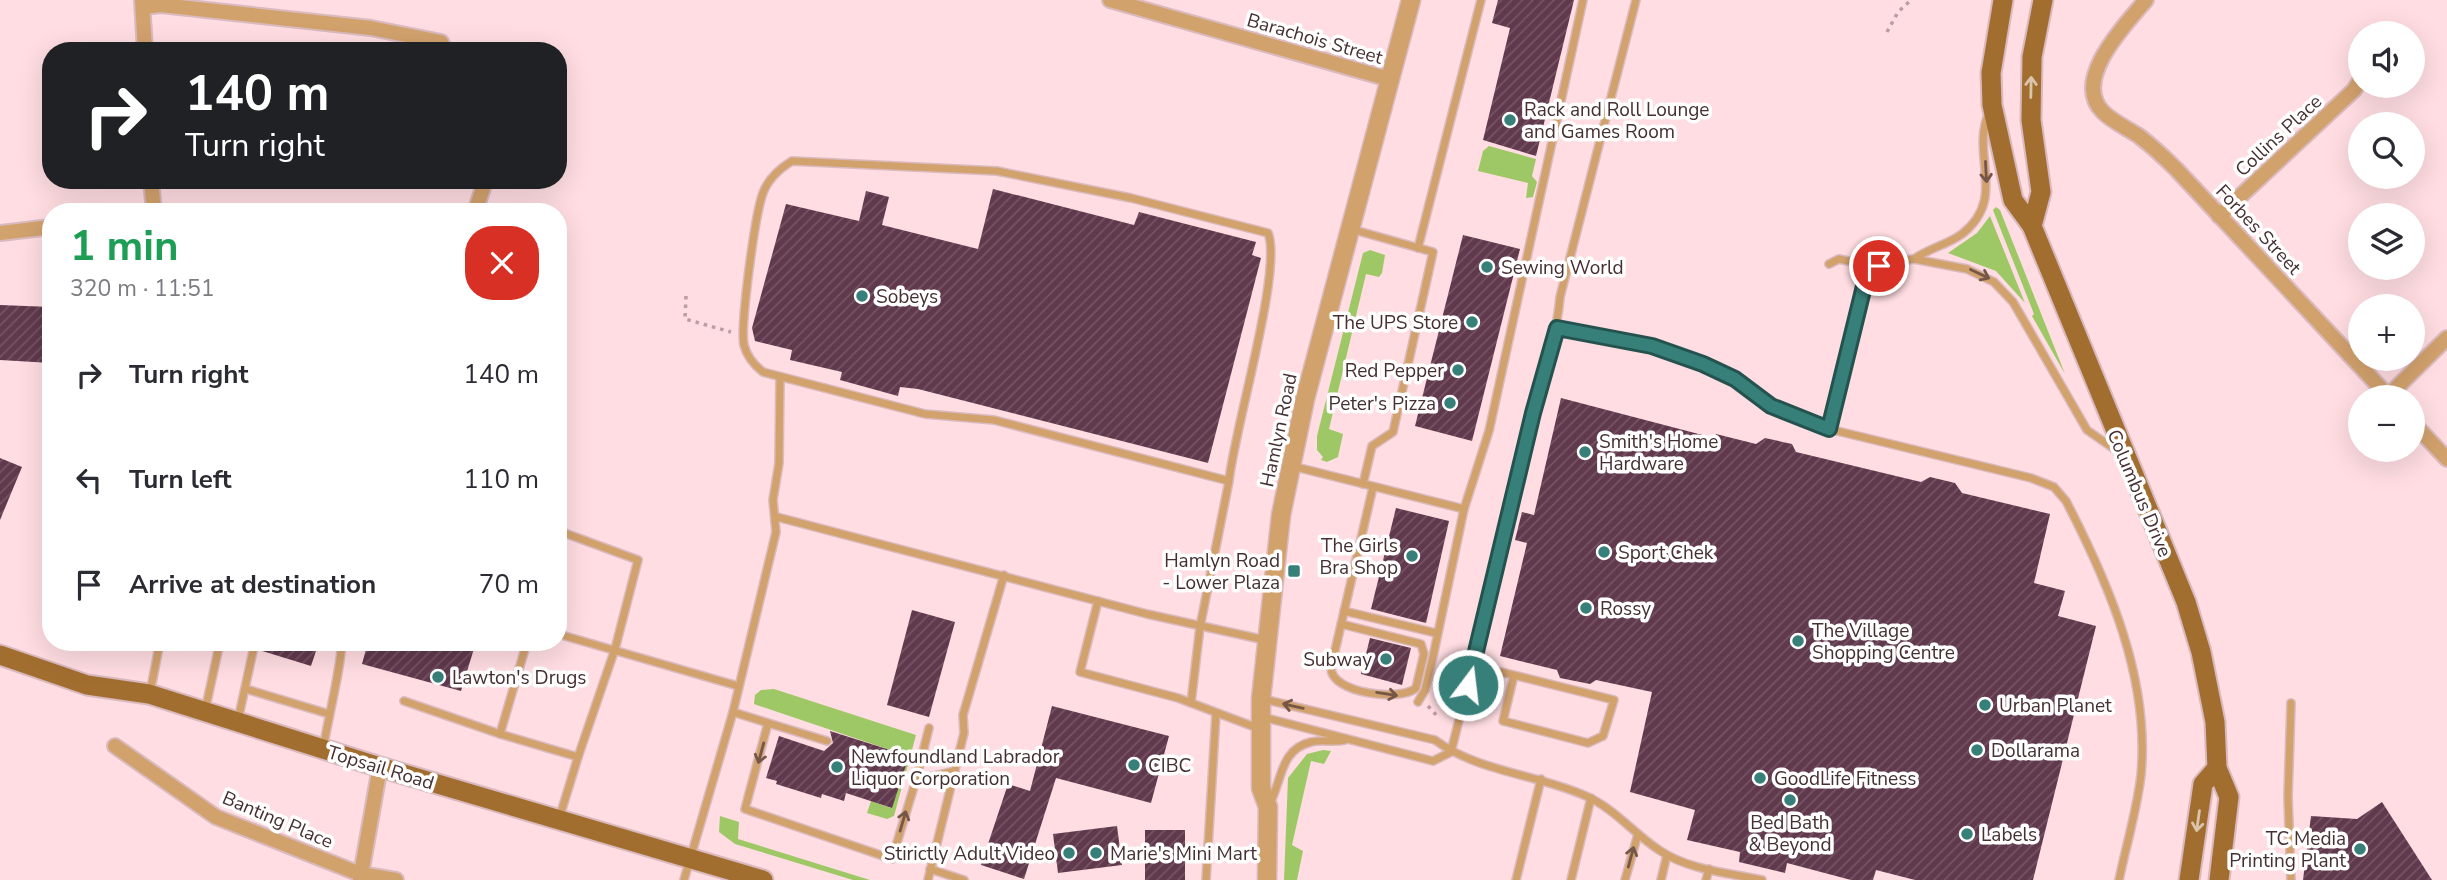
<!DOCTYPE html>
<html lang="en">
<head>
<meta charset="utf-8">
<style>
	body { margin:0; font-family:"Nunito Sans",sans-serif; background:#f2f2f3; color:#2b2b33; height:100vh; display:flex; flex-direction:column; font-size:26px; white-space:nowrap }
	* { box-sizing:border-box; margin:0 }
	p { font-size:23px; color:#7c7c81 }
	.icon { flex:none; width:38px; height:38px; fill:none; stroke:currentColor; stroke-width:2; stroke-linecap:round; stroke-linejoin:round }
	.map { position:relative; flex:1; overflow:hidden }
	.side { position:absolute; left:42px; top:203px; width:525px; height:448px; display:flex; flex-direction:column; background:#fff; border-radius:28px; box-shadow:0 7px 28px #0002 }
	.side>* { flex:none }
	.banner { position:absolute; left:42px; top:42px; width:525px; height:147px; border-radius:28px; box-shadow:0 7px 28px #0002; background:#202124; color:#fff; overflow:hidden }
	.fabs { position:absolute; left:2348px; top:21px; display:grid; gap:14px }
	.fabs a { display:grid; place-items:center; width:77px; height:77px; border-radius:50%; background:#fff; box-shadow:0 7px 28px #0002; font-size:35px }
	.pin { position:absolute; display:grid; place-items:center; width:60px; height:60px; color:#fff; margin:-30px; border:4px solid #fff; border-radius:50%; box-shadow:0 2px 7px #0007 }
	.me { position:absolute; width:77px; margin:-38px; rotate:15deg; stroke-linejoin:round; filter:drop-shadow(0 0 5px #0008) }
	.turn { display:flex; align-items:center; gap:24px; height:147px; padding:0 28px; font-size:32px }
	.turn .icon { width:91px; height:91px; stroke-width:2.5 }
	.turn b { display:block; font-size:49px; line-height:60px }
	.round { display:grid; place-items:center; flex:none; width:74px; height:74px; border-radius:28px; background:#f2f2f3 }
	.head { display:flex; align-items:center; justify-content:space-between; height:119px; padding:0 28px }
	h1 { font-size:42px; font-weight:700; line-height:52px; color:#1e9e55 }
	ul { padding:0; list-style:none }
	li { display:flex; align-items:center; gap:21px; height:105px; padding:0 28px }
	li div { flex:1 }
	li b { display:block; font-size:26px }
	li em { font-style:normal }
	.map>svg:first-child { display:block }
	.grass { fill:#9ec866 }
	.building { fill:url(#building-hatch) }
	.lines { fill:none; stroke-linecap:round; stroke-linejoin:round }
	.service-casing { stroke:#dababf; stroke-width:10 }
	.minor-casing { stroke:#dababf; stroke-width:18 }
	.tertiary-casing { stroke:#dababf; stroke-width:21 }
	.primary-casing { stroke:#dababf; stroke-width:23 }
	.path { stroke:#bb9da2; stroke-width:3.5; stroke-dasharray:3.5 5; stroke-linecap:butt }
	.service { stroke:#d2a26d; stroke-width:7 }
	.minor { stroke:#d2a26d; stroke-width:14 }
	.tertiary { stroke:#d2a26d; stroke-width:18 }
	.primary { stroke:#a26e30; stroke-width:19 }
	.oneway { stroke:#dac5ac }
	.oneway2 { stroke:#765747 }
	.route-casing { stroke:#24534f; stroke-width:18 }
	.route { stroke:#377f79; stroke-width:12 }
	.poi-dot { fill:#377f79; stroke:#fff; stroke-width:2.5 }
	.labels { text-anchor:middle; stroke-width:7; stroke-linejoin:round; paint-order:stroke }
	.street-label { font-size:19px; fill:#452f33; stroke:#fff }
	.poi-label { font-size:19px; fill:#452f33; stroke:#fff; text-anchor:start }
</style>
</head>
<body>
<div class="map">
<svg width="2447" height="880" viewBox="0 0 2447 880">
	<defs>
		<pattern id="building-hatch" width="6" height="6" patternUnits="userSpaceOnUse" patternTransform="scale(1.75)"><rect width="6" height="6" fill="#60394d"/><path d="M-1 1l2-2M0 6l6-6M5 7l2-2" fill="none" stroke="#755464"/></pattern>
	</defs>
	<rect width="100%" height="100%" fill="#ffdde2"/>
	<g class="grass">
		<path d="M1489 146 1536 159 1532 176 1537 182 1533 197 1526 198 1528 183 1478 171 1483 151Z"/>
		<path d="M1996 207 2000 210 2065 374 2032 316 2034 314 1993 210Z"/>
		<path d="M1990 216 2025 303 1996 271 1948 253 1977 233Z"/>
		<path d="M1370 250 1385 255 1382 273 1379 277 1366 274 1329 429 1343 434 1338 457 1327 462 1321 460 1323 457 1317 450V436L1363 253Z"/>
		<path d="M774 689 916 735 894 816 887 819 867 813 871 801 891 808 908 756 754 704 755 695 761 690Z"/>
		<path d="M1323 750 1331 751 1324 764 1311 761 1292 845 1303 851 1297 880H1284L1288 778 1307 754Z"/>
		<path d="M720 816 739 822 738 839 870 880H853L735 844 719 832Z"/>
	</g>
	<g class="building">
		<path d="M1498 0H1574L1536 156 1483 140 1510 28 1492 23Z"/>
		<path d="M993 189 1134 225 1139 212 1256 242 1252 255 1261 258 1208 463 918 389 900 387 898 396 840 380 842 372 790 360 792 350 755 341 752 328 786 204 859 221 866 191 889 197 882 225 978 249Z"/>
		<path d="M1463 235 1520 249 1472 441 1415 426Z"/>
		<path d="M0 305 51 307V363L0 360Z"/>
		<path d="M1561 398 1714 438 1716 434 1756 444 1765 438 1792 444 1796 452 1921 482 1930 477 1955 483 1962 493 2050 514 2034 583 2065 591 2058 616 2096 626 2033 880H1915L1876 870 1873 880H1851L1787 863 1785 873 1739 862 1740 852 1687 840 1695 810 1630 792 1652 692 1596 680 1590 684 1560 678 1557 670 1500 656 1527 543 1515 540 1522 512 1534 515Z"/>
		<path d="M0 458 22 467 0 520Z"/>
		<path d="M1396 508 1449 521 1426 623 1371 609Z"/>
		<path d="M912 610 955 622 929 717 887 705Z"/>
		<path d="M1370 638 1411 648 1402 685 1361 674Z"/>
		<path d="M261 642H319L311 666 259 650Z"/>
		<path d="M368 642H476L461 691 362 664Z"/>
		<path d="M1052 706 1169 736 1151 803 1056 778 1024 879 981 865 1008 784 1030 791Z"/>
		<path d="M830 731 909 756 892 808 846 793 844 801 822 794 821 798 776 784 777 781 766 778 779 736 824 751 833 743Z"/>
		<path d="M2382 802 2432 880H2303L2311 816 2357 819Z"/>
		<path d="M1117 826 1122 865 1058 873 1053 834Z"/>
		<rect x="1145" y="830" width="40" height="50"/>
	</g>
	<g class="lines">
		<g class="service-casing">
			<g id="service">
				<path d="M1351 229 1433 252 1393 432 1372 446 1363 484"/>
				<path d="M1418 248 1481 0"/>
				<path d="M1914 259C1929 248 1947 245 1962 234 2008 198 1970 155 1989 113"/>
				<path d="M1829 264 1839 259 1857 263H1881"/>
				<path d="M1557 328 1652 346 1703 364 1736 379 1771 406 1829 429 1865 278 1885 263 1914 259 1967 269 1994 282 2013 302 2087 430 2120 453"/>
				<path d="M1829 429 2031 478 2054 487 2066 501C2109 584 2150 679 2141 775 2137 810 2126 846 2119 880"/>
				<path d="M1292 466 1464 509"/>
				<path d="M777 517 1147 614 1265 640"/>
				<path d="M559 531 638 560 615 649 578 757"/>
				<path d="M1098 601 1080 672 1178 698 1260 729"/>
				<path d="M1344 611 1436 633"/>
				<path d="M1341 624 1421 644 1424 654 1416 688C1400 702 1331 693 1331 668L1373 487"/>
				<path d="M558 634 738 686"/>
				<path d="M1473 665 1614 700 1603 736 1588 743 1503 721 1514 675"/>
				<path d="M246 689 329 714"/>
				<path d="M150 693 160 642"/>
				<path d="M1263 699 1435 740C1478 772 1537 774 1586 796 1615 809 1633 833 1659 850 1688 870 1729 873 1762 880"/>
				<path d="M404 701 500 734 527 642"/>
				<path d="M1418 702 1425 690 1434 652 1464 509 1489 431 1583 0"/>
				<path d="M1191 703 1200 627 1229 481 994 420 925 414 763 372C754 365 747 357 744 345 740 326 755 214 763 193 768 179 779 169 792 161L997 171 1131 198 1268 233C1283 269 1234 430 1229 481"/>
				<path d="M2291 703 2288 797 2291 880"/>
				<path d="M205 711 220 642"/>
				<path d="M733 712 768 723 745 809 892 859 916 780 955 771"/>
				<path d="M1263 717 1433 761 1451 752"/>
				<path d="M238 720 255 642"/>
				<path d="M768 723 827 741"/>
				<path d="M500 734 578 757 559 819"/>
				<path d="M323 749C326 729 344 654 341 642"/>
				<path d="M1451 752C1478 644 1505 536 1530 426 1540 383 1556 342 1560 297L1636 0"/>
				<path d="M916 780 929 728"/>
				<path d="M1270 803C1282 781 1280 749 1311 742 1323 739 1333 743 1345 740"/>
				<path d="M930 869 964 880"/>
				<path d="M684 880 733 712 776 532 773 500 779 463 780 377"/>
				<path d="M928 880 964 733 963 715 1004 575"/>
				<path d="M1206 880 1216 714"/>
				<path d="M1516 880 1541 779"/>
				<path d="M1571 880 1591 798"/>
				<path d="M1625 880 1638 834"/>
				<path d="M1661 880 1667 855"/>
				<path d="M1706 880 1709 869"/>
			</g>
		</g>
		<g class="minor-casing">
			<g id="minor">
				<path d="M142 0 145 51"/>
				<path d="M1110 0 1389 79"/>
				<path d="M2146 0C2125 25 2071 80 2103 112 2113 122 2127 128 2139 136 2152 146 2164 157 2176 169L2389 397"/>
				<path d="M143 7 161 5 371 28 441 42 445 51"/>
				<path d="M151 180 154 212"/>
				<path d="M475 212 483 188 481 180"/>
				<path d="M2219 216 2354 90 2361 79"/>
				<path d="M0 233 51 227"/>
				<path d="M2388 396 2447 338"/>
				<path d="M2413 423 2447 459"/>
				<path d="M115 746 216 817 360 874 396 880"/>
				<path d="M360 880 380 767"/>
			</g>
		</g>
		<g class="tertiary-casing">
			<path id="tertiary" d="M1267 880 1268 807 1261 788V699L1281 515 1305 399 1411 0"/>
		</g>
		<g class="primary-casing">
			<g id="primary">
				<path d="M2003 0 1991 73 1992 105 2013 200 2032 226 2186 602 2201 652 2215 722 2217 768 2229 797 2219 880"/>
				<path d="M2032 226 2041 192 2031 120 2032 57 2043 0"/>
				<path d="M0 655 87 685 149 694 380 767 763 880"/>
				<path d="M2189 880 2203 784 2217 768"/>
			</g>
		</g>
		<g class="path">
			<path d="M1887 32 1898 12 1911 0"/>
			<path d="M686 296 685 319 731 332"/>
			<path d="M1428 706 1439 718"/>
		</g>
		<use href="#service" class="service"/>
		<use href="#minor" class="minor"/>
		<use href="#tertiary" class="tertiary"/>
		<use href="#primary" class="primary"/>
	</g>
	<defs><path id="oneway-shaft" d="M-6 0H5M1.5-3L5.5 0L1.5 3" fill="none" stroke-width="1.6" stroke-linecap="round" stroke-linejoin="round" transform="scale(1.75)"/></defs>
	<g class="oneway">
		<use href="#oneway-shaft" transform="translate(2031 87) rotate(-89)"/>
		<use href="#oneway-shaft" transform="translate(2198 821) rotate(98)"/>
	</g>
	<g class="oneway2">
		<use href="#oneway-shaft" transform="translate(1986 172) rotate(87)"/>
		<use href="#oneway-shaft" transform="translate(1980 274) rotate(25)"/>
		<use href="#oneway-shaft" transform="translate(1387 694) rotate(9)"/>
		<use href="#oneway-shaft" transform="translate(1293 706) rotate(-167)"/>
		<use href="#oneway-shaft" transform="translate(761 753) rotate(105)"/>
		<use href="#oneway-shaft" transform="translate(903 821) rotate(-74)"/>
		<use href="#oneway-shaft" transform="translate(1631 857) rotate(-75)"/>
	</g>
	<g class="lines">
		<g class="route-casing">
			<path id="route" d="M1468 685 1533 413 1557 328 1652 346 1703 364 1735 379 1771 406 1829 429 1866 278 1879 266"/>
		</g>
		<use href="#route" class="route"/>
	</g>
	<g class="poi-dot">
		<circle cx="1510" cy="120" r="7"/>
		<circle cx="1487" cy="267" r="7"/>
		<circle cx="862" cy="296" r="7"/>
		<circle cx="1472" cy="322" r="7"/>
		<circle cx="1458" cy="370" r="7"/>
		<circle cx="1450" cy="403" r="7"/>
		<circle cx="1585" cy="452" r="7"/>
		<circle cx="1604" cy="552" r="7"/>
		<circle cx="1412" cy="556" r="7"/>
		<rect x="1287" y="564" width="14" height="14" rx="3.5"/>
		<circle cx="1586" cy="608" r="7"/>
		<circle cx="1798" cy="641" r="7"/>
		<circle cx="1386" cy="659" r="7"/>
		<circle cx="438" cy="677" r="7"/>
		<circle cx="1985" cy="705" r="7"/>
		<circle cx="1977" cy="750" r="7"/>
		<circle cx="1134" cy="765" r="7"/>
		<circle cx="837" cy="767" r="7"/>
		<circle cx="1760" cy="778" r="7"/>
		<circle cx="1790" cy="800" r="7"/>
		<circle cx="1967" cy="834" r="7"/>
		<circle cx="2360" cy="849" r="7"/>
		<circle cx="1069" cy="853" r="7"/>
		<circle cx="1096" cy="853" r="7"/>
	</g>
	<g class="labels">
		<g class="street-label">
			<text transform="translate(1315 38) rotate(16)" y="7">Barachois Street</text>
			<text transform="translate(2278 135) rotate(-43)" y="7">Collins Place</text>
			<text transform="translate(2259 229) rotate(47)" y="7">Forbes Street</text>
			<text transform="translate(1278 430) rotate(-78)" y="7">Hamlyn Road</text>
			<text transform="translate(2140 493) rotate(67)" y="7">Columbus Drive</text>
			<text transform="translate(381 767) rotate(17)" y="7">Topsail Road</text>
			<text transform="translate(278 819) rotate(23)" y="7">Banting Place</text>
		</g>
		<g class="poi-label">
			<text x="1524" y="116">Rack and Roll Lounge<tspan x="1524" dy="22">and Games Room</tspan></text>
			<text x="1501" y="274">Sewing World</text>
			<text x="876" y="303">Sobeys</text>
			<text x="1458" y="329" text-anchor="end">The UPS Store</text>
			<text x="1444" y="377" text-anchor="end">Red Pepper</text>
			<text x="1436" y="410" text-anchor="end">Peter's Pizza</text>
			<text x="1599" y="448">Smith's Home<tspan x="1599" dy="22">Hardware</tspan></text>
			<text x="1398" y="552" text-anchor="end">The Girls<tspan x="1398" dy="22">Bra Shop</tspan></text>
			<text x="1618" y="559">Sport Chek</text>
			<text x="1280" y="567" text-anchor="end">Hamlyn Road<tspan x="1280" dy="22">- Lower Plaza</tspan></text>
			<text x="1600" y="615">Rossy</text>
			<text x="1812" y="637">The Village<tspan x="1812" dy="22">Shopping Centre</tspan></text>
			<text x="1372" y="666" text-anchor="end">Subway</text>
			<text x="452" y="684">Lawton's Drugs</text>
			<text x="1999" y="712">Urban Planet</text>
			<text x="1991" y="757">Dollarama</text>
			<text x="851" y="763">Newfoundland Labrador<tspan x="851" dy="22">Liquor Corporation</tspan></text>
			<text x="1148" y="772">CIBC</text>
			<text x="1774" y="785">GoodLife Fitness</text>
			<text x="1790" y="829" text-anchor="middle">Bed Bath<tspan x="1790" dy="22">&amp; Beyond</tspan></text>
			<text x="1981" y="841">Labels</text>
			<text x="2346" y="845" text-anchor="end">TC Media<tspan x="2346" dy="22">Printing Plant</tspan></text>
			<text x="1055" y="860" text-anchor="end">Stirictly Adult Video</text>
			<text x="1110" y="860">Marie's Mini Mart</text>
		</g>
	</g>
</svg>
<div class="fabs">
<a><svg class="icon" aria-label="sound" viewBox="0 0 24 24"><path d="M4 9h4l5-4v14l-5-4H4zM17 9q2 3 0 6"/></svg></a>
<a><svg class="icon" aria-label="search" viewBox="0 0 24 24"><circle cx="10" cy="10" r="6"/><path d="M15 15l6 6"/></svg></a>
<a><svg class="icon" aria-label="layers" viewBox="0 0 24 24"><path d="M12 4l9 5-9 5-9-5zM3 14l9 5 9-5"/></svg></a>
<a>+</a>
<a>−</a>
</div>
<div class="pin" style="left:1879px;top:266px;background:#d93025"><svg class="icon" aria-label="arrive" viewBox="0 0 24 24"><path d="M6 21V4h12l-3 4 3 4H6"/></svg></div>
<svg class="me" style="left:1468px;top:685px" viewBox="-20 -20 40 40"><circle r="17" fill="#377f79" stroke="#fff" stroke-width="3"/><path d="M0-11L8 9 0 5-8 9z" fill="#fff"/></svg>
<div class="banner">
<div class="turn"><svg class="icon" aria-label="right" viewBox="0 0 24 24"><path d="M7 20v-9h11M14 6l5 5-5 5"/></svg><div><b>140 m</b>Turn right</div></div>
</div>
<section class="side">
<div class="head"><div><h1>1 min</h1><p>320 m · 11:51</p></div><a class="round" style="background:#d93025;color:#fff"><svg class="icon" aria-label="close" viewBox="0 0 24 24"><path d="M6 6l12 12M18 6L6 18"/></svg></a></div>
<ul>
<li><svg class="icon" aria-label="right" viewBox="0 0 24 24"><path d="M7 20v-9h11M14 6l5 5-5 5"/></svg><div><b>Turn right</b></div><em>140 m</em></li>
<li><svg class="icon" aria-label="left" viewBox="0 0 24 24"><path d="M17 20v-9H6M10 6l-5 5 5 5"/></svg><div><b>Turn left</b></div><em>110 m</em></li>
<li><svg class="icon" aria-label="arrive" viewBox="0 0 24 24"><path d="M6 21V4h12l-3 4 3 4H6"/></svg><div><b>Arrive at destination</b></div><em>70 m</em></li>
</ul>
</section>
</div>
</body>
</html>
